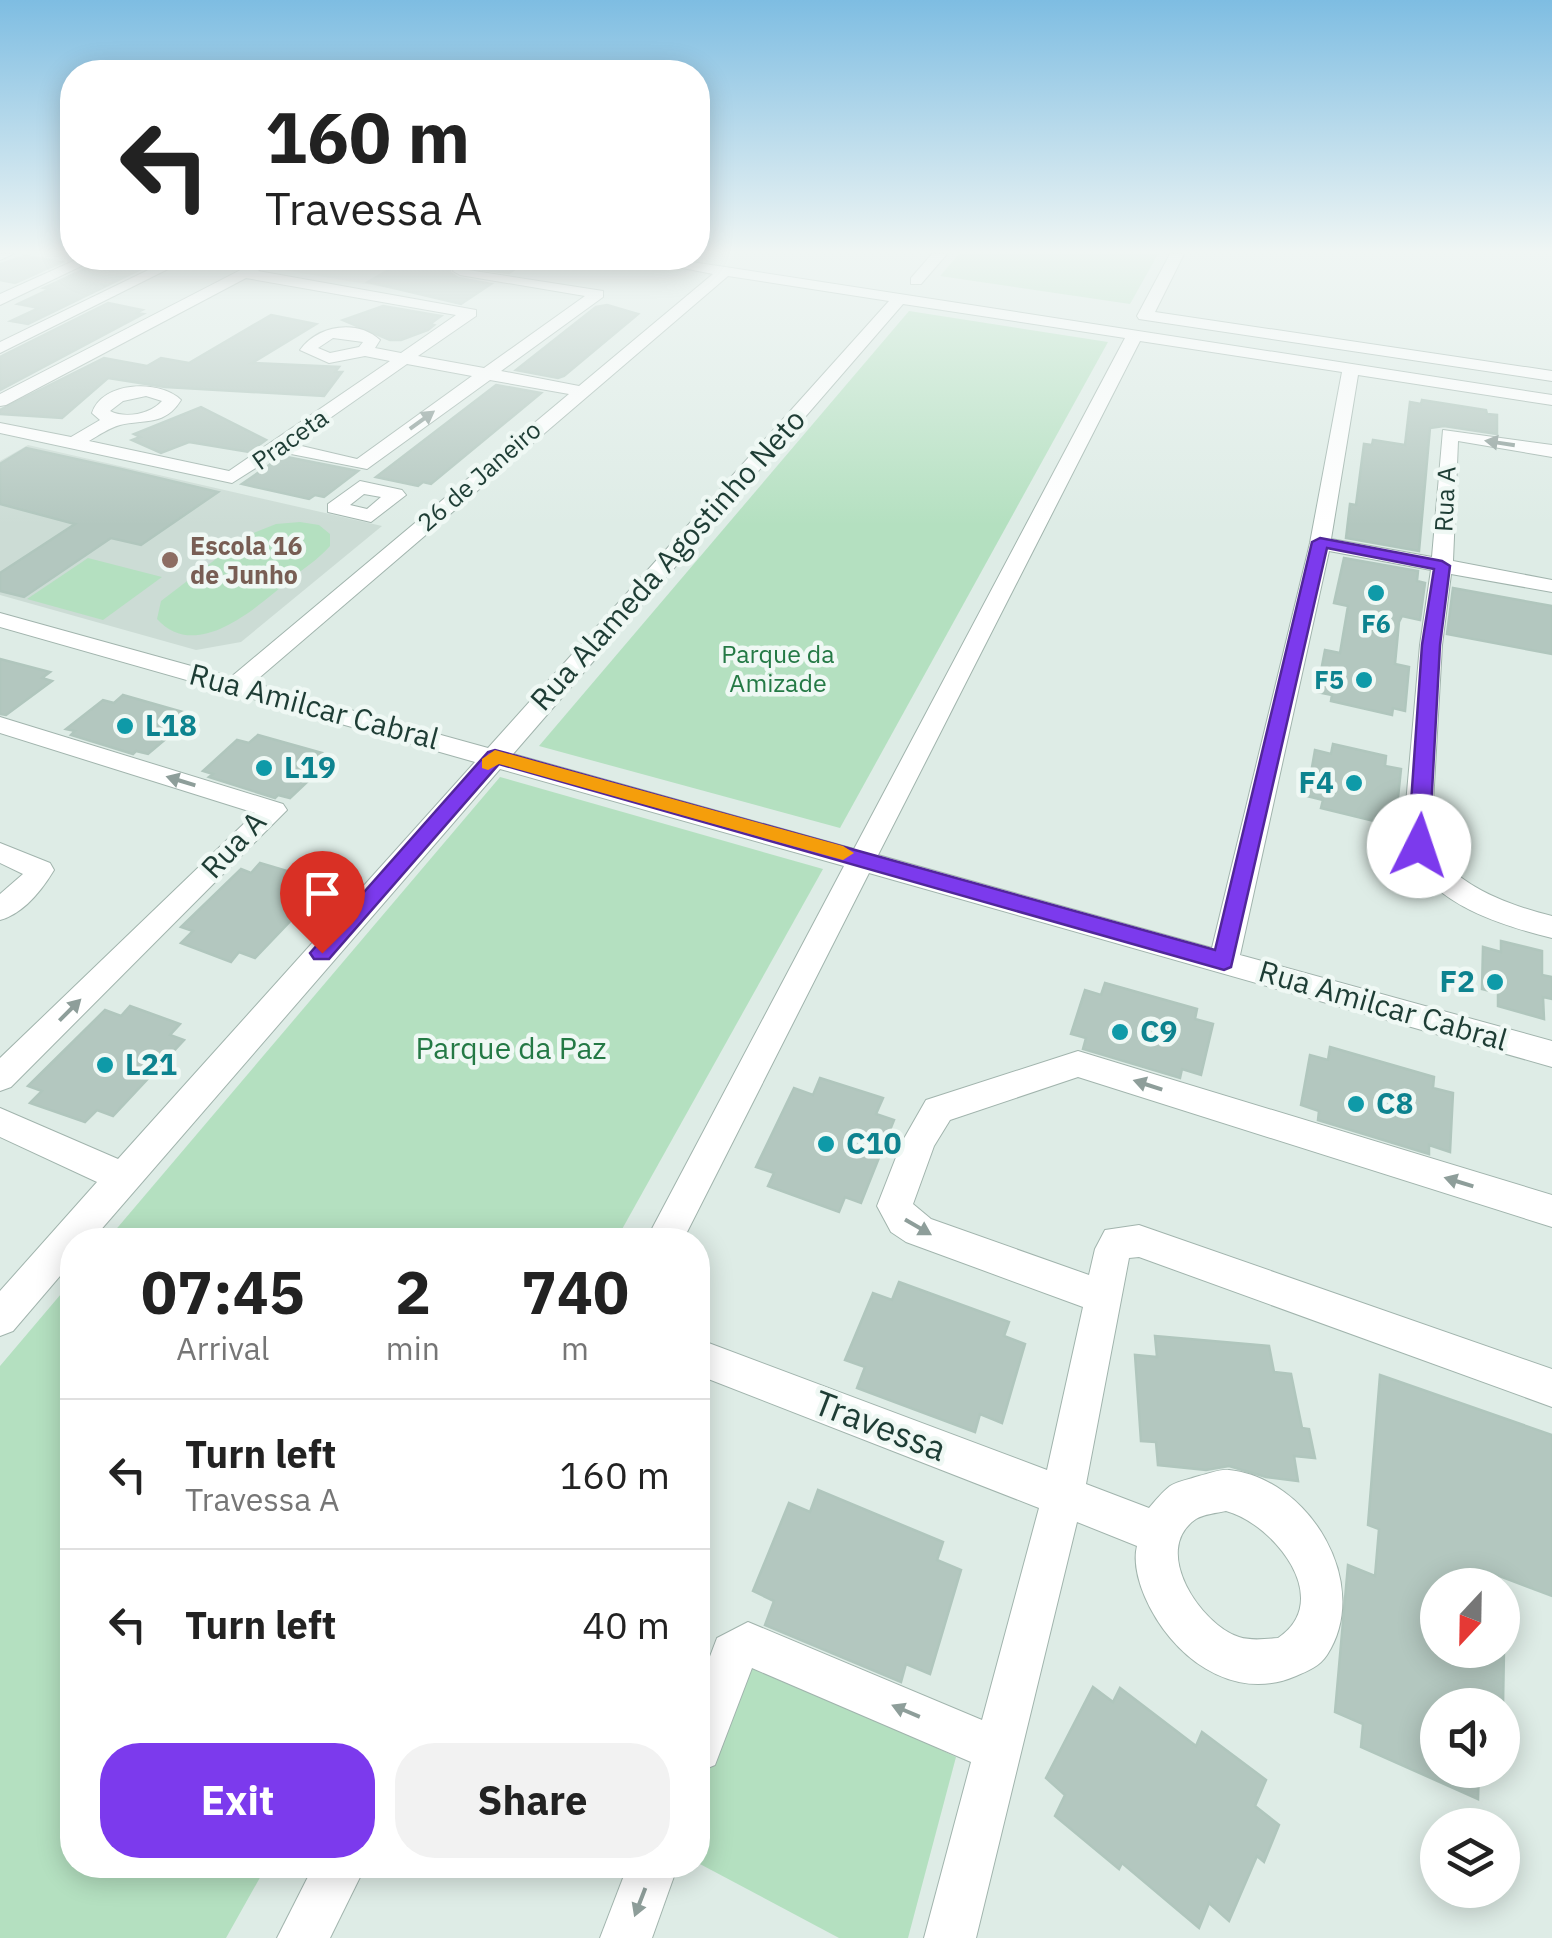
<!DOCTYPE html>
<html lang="en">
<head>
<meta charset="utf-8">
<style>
	body { margin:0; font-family:"IBM Plex Sans",sans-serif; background:#f2f2f2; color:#222; height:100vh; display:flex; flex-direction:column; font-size:38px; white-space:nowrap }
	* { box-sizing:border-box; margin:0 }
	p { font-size:32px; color:#767676 }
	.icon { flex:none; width:55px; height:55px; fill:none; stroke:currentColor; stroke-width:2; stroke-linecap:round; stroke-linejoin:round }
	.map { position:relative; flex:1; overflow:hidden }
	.sheet { position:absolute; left:60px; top:1228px; width:650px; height:650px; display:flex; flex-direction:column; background:#fff; border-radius:40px; box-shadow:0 5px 25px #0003 }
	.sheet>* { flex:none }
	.top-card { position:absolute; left:60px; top:60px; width:650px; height:210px; border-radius:40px; box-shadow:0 5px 25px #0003; background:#fff; color:#222; overflow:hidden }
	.needle { width:65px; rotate:202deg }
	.controls { position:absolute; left:1420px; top:1568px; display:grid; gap:20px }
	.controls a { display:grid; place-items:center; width:100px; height:100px; border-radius:50%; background:#fff; box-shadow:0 5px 25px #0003; font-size:50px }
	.pin { position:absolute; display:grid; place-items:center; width:85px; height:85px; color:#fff; margin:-102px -42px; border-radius:50% 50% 50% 0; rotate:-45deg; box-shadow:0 0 10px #0007 }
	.pin .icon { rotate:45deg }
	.me { position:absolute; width:110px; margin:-55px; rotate:4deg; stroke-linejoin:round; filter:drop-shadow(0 0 8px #0008) }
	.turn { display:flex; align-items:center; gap:35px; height:210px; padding:0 40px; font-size:45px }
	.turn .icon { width:130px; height:130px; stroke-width:2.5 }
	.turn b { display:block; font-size:70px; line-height:85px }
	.eta { display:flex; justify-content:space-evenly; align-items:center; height:170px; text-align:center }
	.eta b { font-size:60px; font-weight:800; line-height:70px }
	.button { display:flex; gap:20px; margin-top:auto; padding:20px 40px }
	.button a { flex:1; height:115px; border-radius:40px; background:#7c3aed; color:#fff; font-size:40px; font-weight:800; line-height:115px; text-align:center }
	.button a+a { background:#f2f2f2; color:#222 }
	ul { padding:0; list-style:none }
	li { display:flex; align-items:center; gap:30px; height:150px; padding:0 40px; border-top:2px solid #e0e0e0 }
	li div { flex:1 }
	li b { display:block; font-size:38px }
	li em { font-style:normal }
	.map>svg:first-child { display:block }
	.built { fill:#ccdcd5 }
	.green { fill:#b4e0c0 }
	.building { fill:#b3c7bf; stroke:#b0c6bd; stroke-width:2.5 }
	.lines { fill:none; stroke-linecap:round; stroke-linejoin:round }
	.minor-casing { stroke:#a1b4ad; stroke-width:2 }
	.minor { fill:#fff; fill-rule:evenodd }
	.oneway { fill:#8e9e9a }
	.route { fill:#7c3aed; stroke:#51269a; stroke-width:2.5 }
	.slow { fill:#f59e0b }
	.education-dot { fill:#8d6e63; stroke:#eff8f4; stroke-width:4 }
	.culture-dot { fill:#0f9aa8; stroke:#eff8f4; stroke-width:4 }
	.labels { text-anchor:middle; stroke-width:9; stroke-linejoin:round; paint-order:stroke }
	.far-street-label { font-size:25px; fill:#1e3d35; stroke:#eff8f4 }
	.far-education-label { font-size:25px; font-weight:bold; fill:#785e54; stroke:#eff8f4; text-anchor:start }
	.far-culture-label { font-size:25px; font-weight:bold; fill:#0d838f; stroke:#eff8f4 }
	.far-park-label { font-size:25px; fill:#247945; stroke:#eff8f4 }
	.street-label { font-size:30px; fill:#1e3d35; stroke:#eff8f4 }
	.culture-label { font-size:30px; font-weight:bold; fill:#0d838f; stroke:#eff8f4; text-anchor:start }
	.park-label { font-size:30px; fill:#247945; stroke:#eff8f4 }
	.near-street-label { font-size:35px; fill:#1e3d35; stroke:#eff8f4 }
</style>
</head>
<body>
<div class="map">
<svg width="1552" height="1938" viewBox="0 0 1552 1938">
	<rect width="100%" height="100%" fill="#deece6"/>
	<g class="built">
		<path d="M284 258H462L407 291 266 267Z"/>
		<path d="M28 445 382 526 241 642 196 650 0 595V461Z"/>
	</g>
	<g class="green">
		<path d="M959 254H1158L1130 304 940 276Z"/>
		<path d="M909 311 1108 342 840 828 539 746Z"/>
		<path d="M300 522 319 525 330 534V546C318 560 301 570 287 582 257 607 196 663 157 619L161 601 246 536 276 524Z"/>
		<path d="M88 558 162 577 103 620 27 599Z"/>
		<path d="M500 777 823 869 616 1240H107Z"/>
		<path d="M72 1281V1865H267L226 1938H0V1366Z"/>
		<path d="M748 1658 956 1757 908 1938H839L698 1863V1792Z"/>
	</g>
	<g class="building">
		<path d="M25 256 39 258 62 262 15 283 0 280V264Z"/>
		<path d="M409 258H532L509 273 452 266 449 272 458 278 491 284 461 304 368 282Z"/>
		<path d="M112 260 147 266 28 324 11 321 39 308 18 304 50 289 44 288 89 267 96 268Z"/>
		<path d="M108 303 142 310 136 313 143 314 0 390V357Z"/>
		<path d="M607 305 638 314 564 376 558 378 516 370 596 307Z"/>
		<path d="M383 306 441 316 430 324 434 325 428 330 401 340H390L343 320Z"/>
		<path d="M271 315 316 324 252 363 339 367 335 372H342L324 396 165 387 108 378 62 418 0 414V410L104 358 147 366 161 358 189 363Z"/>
		<path d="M496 385 541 393 431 484 423 482 418 486 376 477Z"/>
		<path d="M1422 400 1486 410 1487 414 1497 415V434L1444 426 1430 428 1419 551 1346 538 1350 504 1356 505 1364 444 1372 445 1373 440 1405 445 1410 402 1421 404Z"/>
		<path d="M201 407 266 440 249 452 189 442 161 453 132 440 140 437 134 434Z"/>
		<path d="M26 448 121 469 218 492 141 545 111 538 24 597 0 591V573L75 524 0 504V464Z"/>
		<path d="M282 456 358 471 324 497 315 495 309 499 242 484Z"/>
		<path d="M1344 558 1418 571 1417 581 1425 583 1420 620 1402 616 1399 622 1395 664 1409 667 1405 711 1393 708 1392 715 1331 701 1332 695 1317 692 1325 650 1340 653 1348 606 1334 603Z"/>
		<path d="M1453 588 1552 606V654L1447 634Z"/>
		<path d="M0 659 50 672 42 678 52 681 6 715 0 714Z"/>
		<path d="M123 695 183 712 176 718 187 721 148 754 136 751 133 754 71 735 75 731 66 729 103 700 114 703Z"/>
		<path d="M258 735 322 753 316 760 327 763 290 798 278 795 275 798 209 777 213 774 203 771 237 740 249 743Z"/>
		<path d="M1333 744 1386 756 1385 766 1401 769 1396 817 1383 814 1382 823 1321 808 1323 800 1307 796 1315 750 1331 754Z"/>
		<path d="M260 863 311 878 302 887 318 892 255 958 239 952 231 962 181 943 193 931 181 927 241 869 251 873Z"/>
		<path d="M1501 941 1542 951V975L1552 977V999L1543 997 1544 1019 1498 1006V993L1482 989 1483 947 1501 952Z"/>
		<path d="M1105 983 1197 1009 1195 1019 1213 1024 1201 1075 1182 1069 1180 1078 1083 1049 1086 1038 1071 1034 1085 990 1101 995Z"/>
		<path d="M130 1006 180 1024 170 1035 184 1040 113 1116 97 1110 85 1122 30 1103 42 1091 28 1086 105 1010 121 1016Z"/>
		<path d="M1330 1047 1434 1077 1433 1088 1453 1093 1450 1152 1429 1145V1154L1318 1120 1319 1111 1301 1105 1310 1055 1328 1060Z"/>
		<path d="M820 1078 883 1098 876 1114 894 1120 861 1203 845 1197 839 1212 768 1186 774 1173 756 1167 794 1088 813 1095Z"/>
		<path d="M899 1282 1009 1322 1004 1336 1025 1344 1002 1423 980 1414 975 1432 857 1388 865 1367 845 1360 873 1293 892 1300Z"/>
		<path d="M1155 1336 1269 1346 1274 1372 1291 1374 1302 1428 1309 1429 1315 1458 1294 1456 1298 1481 1266 1477 1229 1466 1206 1470 1158 1465 1156 1442 1141 1441 1135 1355 1157 1357Z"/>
		<path d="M1380 1375 1552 1435V1596L1476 1567V1585H1438V1650H1504L1503 1705H1438V1770H1479L1478 1799 1361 1747 1363 1724 1335 1712 1348 1565 1375 1576 1379 1529 1368 1525Z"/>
		<path d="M818 1490 943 1542 937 1560 961 1570 930 1674 906 1664 901 1682 765 1625 774 1601 753 1591 789 1503 810 1512Z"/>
		<path d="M1093 1687 1113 1702 1120 1688 1196 1746 1202 1732 1266 1780 1255 1806 1279 1825 1264 1862 1257 1856 1229 1921 1209 1903 1199 1928 1122 1863 1119 1869 1055 1816 1065 1795 1046 1778Z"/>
	</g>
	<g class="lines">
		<g class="minor-casing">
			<g id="minor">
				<path d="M0 254H13L0 260Z"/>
				<path d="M932 254H947L921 284H911V278Z"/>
				<path d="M1170 254H1184L1155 312 1552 371V381L1139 319 1137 316Z"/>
				<path d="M80 258H98L0 305V294Z"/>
				<path d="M173 258H190L0 353V342Z"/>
				<path d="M632 258H664L725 267 1552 395V405L1358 375 1331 539 1432 557 1443 430 1552 445V457L1458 441 1453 561 1552 580V592L1451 574 1442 645 1431 838C1444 883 1511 906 1552 916V938C1496 924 1421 901 1403 838L1420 645 1431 570 1329 551 1240 955 1552 1041V1067L869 873 683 1240H646L844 866 500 769 92 1240H72V1262L13 1331 0 1336V1291L97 1182 0 1137V1108L118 1159 475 762 0 627V613L231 677 569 394 490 380 367 469 281 452 232 483 0 433V423L71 437 100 420 92 413C102 381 160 379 181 400 165 426 146 419 120 425 109 428 99 435 89 441L229 471 390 361 365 356 329 363 300 350C318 325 357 319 380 340L375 348 401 353 456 315 246 278 6 405 0 406V394L260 260 267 264 258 271 476 310V316L418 356 484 368 585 296 460 275 453 271 455 268 603 291V297L501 371 579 386 713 274ZM728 276 889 301 488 748 253 683ZM903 304 1125 338 854 849 513 754ZM333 338 363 342 359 347 330 353 318 348ZM1140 341 1342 372 1310 543 1212 948 878 855ZM407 364 472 376 357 459 293 444ZM146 396 162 401C151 414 125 419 110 411L123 401Z"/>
				<path d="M360 481 402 490 406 495 371 522 328 512V504ZM364 494 381 497 367 509 350 505Z"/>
				<path d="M0 717 283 804 287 810 11 1087 0 1091V1058L255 813 0 733Z"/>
				<path d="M0 843 50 863 54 870C42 890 23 914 0 920V894L23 874 0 863Z"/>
				<path d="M1078 1051 1552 1195V1227L1078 1077 950 1120 934 1146 913 1204 931 1219 1089 1275 1095 1249 1105 1230 1139 1225 1552 1369V1407L1139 1257 1129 1258 1086 1484 1149 1508C1155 1501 1162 1492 1170 1486 1178 1481 1190 1479 1199 1476 1208 1474 1219 1469 1229 1470 1309 1478 1373 1584 1327 1655 1320 1666 1308 1671 1296 1676 1232 1704 1170 1655 1145 1597 1139 1583 1133 1562 1137 1546L1077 1522 976 1938H924L971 1762 752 1668 715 1765 698 1772V1688L717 1638 748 1622 982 1720 1039 1508 698 1375V1339L1047 1470 1083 1307 906 1242 891 1232 877 1206 902 1142 926 1100ZM1226 1511C1274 1524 1335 1600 1278 1638 1266 1639 1251 1641 1239 1637 1201 1625 1150 1550 1196 1519 1204 1514 1217 1513 1226 1511Z"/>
				<path d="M314 1865H366L330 1938H277Z"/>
				<path d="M628 1865H678L652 1938H600Z"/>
			</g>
		</g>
		<use href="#minor" class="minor"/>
	</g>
	<defs><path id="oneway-solid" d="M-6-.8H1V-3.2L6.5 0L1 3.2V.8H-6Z" transform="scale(2.5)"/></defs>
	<g class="oneway">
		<use href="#oneway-solid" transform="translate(422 420) rotate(-36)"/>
		<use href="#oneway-solid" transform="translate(1500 443) rotate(-171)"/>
		<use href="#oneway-solid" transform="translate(181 781) rotate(-163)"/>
		<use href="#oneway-solid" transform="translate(70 1010) rotate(-45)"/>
		<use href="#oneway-solid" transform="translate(1148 1085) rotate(-162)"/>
		<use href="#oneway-solid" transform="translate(1459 1182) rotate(-163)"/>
		<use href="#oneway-solid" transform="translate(918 1227) rotate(30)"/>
		<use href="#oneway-solid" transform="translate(906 1711) rotate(-157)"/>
		<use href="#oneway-solid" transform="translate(640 1902) rotate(111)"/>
	</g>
	<linearGradient id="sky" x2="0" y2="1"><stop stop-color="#7ebde2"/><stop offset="0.48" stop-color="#f0f6f4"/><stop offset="1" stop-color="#f0f6f4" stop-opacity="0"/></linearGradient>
	<rect width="1552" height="525" fill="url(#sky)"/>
	<path class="route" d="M1320 538 1442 561 1450 566 1440 645 1429 846 1419 853 1408 846 1422 645 1434 569 1327 548 1231 967 1224 970 499 764 329 959H314L310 953 488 752 495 750 1215 950 1312 542Z"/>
	<path class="slow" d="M495 750 843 846 854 853 843 860 499 764 488 770 482 768V759Z"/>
	<circle class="education-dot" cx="170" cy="560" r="10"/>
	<g class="culture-dot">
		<circle cx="1376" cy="593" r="10"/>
		<circle cx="1364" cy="680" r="10"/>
		<circle cx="125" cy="726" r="10"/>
		<circle cx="264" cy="768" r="10"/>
		<circle cx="1354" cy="783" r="10"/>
		<circle cx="1495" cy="982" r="10"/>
		<circle cx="1120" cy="1032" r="10"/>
		<circle cx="105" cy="1065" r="10"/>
		<circle cx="1356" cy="1104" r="10"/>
		<circle cx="826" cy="1144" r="10"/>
	</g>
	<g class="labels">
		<g class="far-street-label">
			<text transform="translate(290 439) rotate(-35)" y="9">Praceta</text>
			<text transform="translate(479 476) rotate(-41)" y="9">26 de Janeiro</text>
			<text transform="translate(1445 499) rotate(-87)" y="9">Rua A</text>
		</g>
		<g class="far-education-label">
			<text x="190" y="555">Escola 16<tspan x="190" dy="29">de Junho</tspan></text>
		</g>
		<g class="far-culture-label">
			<text x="1376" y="633">F6</text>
			<text x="1344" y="689" text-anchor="end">F5</text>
		</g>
		<g class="far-park-label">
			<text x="778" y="663">Parque da<tspan x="778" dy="29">Amizade</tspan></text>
		</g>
		<g class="street-label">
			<text transform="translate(668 560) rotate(-48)" y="10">Rua Alameda Agostinho Neto</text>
			<text transform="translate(314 707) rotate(15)" y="10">Rua Amilcar Cabral</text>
			<text transform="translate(234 845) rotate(-47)" y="10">Rua A</text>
			<text transform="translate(1383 1006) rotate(16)" y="10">Rua Amilcar Cabral</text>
		</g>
		<g class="culture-label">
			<text x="145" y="736">L18</text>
			<text x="284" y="778">L19</text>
			<text x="1334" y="793" text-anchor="end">F4</text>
			<text x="1475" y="992" text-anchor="end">F2</text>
			<text x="1140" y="1042">C9</text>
			<text x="125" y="1075">L21</text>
			<text x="1376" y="1114">C8</text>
			<text x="846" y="1154">C10</text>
		</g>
		<g class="park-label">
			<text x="511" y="1059">Parque da Paz</text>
		</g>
		<g class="near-street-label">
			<text transform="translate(880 1426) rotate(21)" y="12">Travessa</text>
		</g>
	</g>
</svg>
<div class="controls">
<a><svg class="needle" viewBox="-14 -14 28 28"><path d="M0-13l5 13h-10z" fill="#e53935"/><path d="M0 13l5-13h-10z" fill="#767676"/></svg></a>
<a><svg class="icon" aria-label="sound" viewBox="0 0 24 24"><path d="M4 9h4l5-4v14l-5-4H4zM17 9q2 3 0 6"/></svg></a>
<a><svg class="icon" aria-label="layers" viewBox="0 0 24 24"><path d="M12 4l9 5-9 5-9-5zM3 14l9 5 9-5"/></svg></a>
</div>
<div class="pin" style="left:322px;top:953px;background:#d93025"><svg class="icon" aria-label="arrive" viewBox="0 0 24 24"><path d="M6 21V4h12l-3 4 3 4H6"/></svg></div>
<svg class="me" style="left:1419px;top:846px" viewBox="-20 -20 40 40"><circle r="19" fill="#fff"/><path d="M0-13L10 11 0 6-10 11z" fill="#7c3aed"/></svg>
<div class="top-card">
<div class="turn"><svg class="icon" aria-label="left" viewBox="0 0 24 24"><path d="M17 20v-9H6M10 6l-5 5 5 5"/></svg><div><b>160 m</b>Travessa A</div></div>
</div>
<section class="sheet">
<div class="eta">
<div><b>07:45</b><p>Arrival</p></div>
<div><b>2</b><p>min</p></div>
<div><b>740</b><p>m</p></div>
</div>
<ul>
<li><svg class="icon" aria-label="left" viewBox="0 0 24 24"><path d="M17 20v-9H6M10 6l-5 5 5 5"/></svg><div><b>Turn left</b><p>Travessa A</p></div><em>160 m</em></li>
<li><svg class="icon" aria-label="left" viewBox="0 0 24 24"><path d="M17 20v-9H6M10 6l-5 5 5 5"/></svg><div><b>Turn left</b></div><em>40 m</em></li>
</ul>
<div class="button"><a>Exit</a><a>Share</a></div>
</section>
</div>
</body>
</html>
